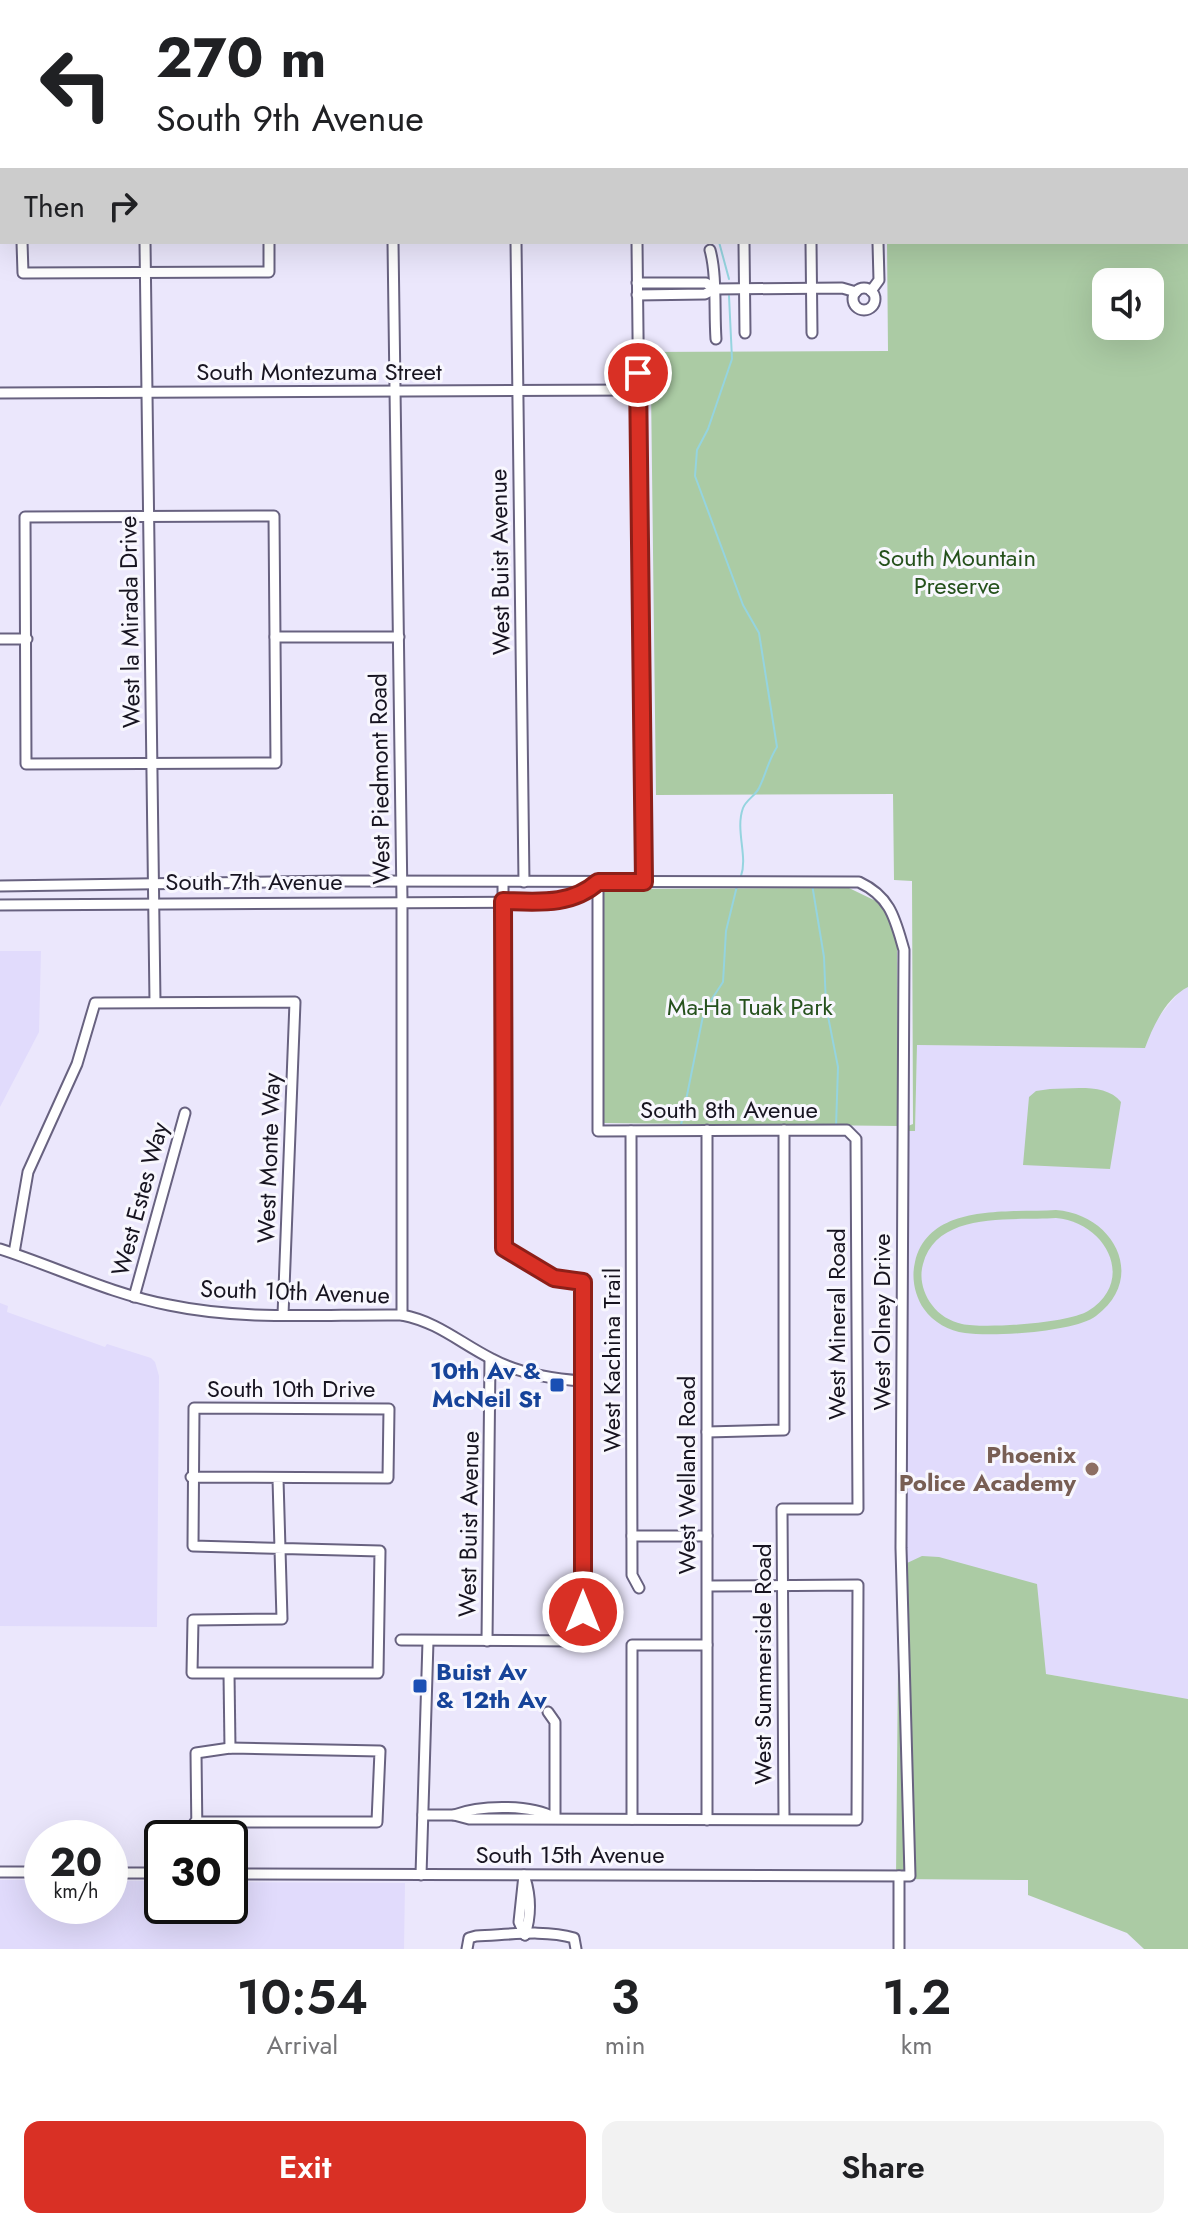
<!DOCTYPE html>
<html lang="en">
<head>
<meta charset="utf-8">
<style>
	body { margin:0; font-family:Jost,sans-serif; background:#f2f2f2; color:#202124; height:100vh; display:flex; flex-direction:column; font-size:30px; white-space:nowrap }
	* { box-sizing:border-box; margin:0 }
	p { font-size:26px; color:#757577 }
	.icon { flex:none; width:44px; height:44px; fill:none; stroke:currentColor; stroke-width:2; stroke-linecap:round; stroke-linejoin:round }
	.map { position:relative; height:1949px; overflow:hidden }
	.drawer { display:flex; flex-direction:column; background:#fff; flex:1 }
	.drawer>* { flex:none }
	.top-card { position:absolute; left:0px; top:0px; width:1188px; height:244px; box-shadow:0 8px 32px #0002; background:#fff; color:#202124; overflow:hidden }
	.buttons { position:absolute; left:1092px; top:268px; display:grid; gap:16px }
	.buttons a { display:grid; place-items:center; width:72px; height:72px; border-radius:16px; background:#fff; box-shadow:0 8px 32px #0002; font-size:40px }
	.speed { position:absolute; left:24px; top:1820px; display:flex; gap:16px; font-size:40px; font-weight:700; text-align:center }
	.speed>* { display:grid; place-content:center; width:104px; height:104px; border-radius:50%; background:#fff; box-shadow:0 8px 32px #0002; line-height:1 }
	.speed small { font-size:20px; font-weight:400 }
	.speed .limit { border:4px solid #111; border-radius:12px; background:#fff; color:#111 }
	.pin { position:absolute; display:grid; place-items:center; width:68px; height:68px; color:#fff; margin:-34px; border:4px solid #fff; border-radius:50%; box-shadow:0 2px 8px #0007 }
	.me { position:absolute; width:88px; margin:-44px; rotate:0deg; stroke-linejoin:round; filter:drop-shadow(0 0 6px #0008) }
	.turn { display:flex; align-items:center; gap:28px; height:168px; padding:0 24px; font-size:36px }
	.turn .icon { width:104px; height:104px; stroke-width:2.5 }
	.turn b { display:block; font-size:56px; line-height:68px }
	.then { display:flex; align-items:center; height:76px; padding:0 24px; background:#0003; gap:16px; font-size:30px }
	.eta { display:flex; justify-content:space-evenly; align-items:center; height:136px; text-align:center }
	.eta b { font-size:48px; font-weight:600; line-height:56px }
	.primary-button { display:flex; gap:16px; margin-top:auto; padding:16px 24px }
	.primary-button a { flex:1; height:92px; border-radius:16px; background:#d93025; color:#fff; font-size:32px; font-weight:600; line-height:92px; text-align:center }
	.primary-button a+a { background:#f2f2f2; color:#202124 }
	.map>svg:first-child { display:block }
	.built { fill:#e1dbfc }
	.green { fill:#abcba4; fill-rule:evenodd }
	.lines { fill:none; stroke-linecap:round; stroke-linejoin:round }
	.stream { stroke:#95d4df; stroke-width:2 }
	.minor-casing { stroke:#686280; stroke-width:13 }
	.minor { stroke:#fff; stroke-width:9 }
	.route-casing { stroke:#8d1f18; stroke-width:20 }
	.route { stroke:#d93025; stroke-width:14 }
	.transit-dot { fill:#1a4fb4; stroke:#f8f7fe; stroke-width:3 }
	.education-dot { fill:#8d6e63; stroke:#f8f7fe; stroke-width:3 }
	.labels { text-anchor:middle; stroke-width:6; stroke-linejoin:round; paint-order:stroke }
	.street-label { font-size:24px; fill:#171420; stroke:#f8f7fe }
	.park-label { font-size:24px; fill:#25511c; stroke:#f8f7fe }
	.transit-label { font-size:24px; font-weight:bold; fill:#164399; stroke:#f8f7fe; text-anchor:end }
	.education-label { font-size:24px; font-weight:bold; fill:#785e54; stroke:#f8f7fe; text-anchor:end }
</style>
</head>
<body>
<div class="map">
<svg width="1188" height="1949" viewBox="0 0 1188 1949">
	<rect width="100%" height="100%" fill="#ebe7fc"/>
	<g class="built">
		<path d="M0 951H41L39 1032 0 1107Z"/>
		<path d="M1188 987V1699L1046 1674 905 1565V1351L906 1131H915L917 1045 1145 1048 1153 1024 1180 991Z"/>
		<path d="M0 1303 8 1306 7 1312 105 1347 107 1344 151 1358 155 1362 159 1376 157 1627 0 1626Z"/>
		<path d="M0 1880H42V1906H110V1881H162V1906H230V1882L405 1883 404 1949H0Z"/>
	</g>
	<g class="green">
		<path d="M818 0H1188V987C1166 998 1153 1026 1145 1048L917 1045 915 1131H906L905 1564 922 1556 939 1557 1037 1584 1046 1674 1188 1699V1949H1144L1127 1933 1028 1895V1880L896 1879 903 1128 913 1124 912 881 894 880 893 794 656 795 651 389H641L642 352 888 351 887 242H1186V2ZM1106 282H1150V326H1106Z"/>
		<path d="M849 888 880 903 897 931 898 1126 603 1123 602 893 609 889Z"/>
		<path d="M1050 1089C1073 1089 1106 1083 1121 1102L1110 1169 1023 1165 1029 1097 1036 1091Z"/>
		<path d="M1056 1210C1113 1214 1148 1277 1096 1316 1075 1332 993 1337 965 1333 949 1331 933 1322 924 1309 915 1296 911 1278 915 1262 929 1202 1009 1213 1056 1210ZM1056 1218C1106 1222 1137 1281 1088 1311 1069 1323 985 1329 962 1324 950 1321 939 1315 932 1305 923 1293 919 1278 923 1264 937 1210 1014 1221 1056 1218Z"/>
	</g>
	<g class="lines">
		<g class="stream">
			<path d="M654 0 655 2"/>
			<path d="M719 242 729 279"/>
			<path d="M729 296 732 359 708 429 697 450 695 476 743 605 759 633 777 747C768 761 766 774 759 788 756 795 746 800 743 808 735 830 748 856 741 876"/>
			<path d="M812 884 824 957 826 1006 838 1067 836 1127"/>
			<path d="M681 1125 704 1011 723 982 726 931 737 886"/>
		</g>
		<g class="minor-casing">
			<g id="minor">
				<path d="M143 0V2"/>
				<path d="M390 0V2"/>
				<path d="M513 0V2"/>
				<path d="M633 0V2"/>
				<path d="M0 146H2"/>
				<path d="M22 242 23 273 269 272V242"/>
				<path d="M145 242 155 1002"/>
				<path d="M393 242 402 901V1315"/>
				<path d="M516 242 524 882"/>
				<path d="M637 242 644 882"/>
				<path d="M811 242 812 333"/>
				<path d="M744 243 745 333"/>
				<path d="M710 250C717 275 714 311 716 339"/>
				<path d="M637 283H706L715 289 842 288 856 292"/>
				<circle cx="864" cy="299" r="11"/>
				<path d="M871 291 879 280 878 243"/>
				<path d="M637 295 705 294 715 289"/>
				<path d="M0 393 639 390"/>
				<path d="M274 516 276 763 26 764 25 517Z"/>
				<path d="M275 637H399"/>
				<path d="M0 639H27"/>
				<path d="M598 882V1131L847 1130 856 1139 858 1509H782L784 1819"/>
				<path d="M0 886 338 881 859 882C891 897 895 919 904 950L901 1548 910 1876 230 1874"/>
				<path d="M0 905 551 902 584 894 598 882"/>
				<path d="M707 1130V1820"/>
				<path d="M631 1131 632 1575 639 1588"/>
				<path d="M0 1249C56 1267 111 1294 169 1305 245 1321 325 1314 402 1315 438 1322 460 1343 492 1359 520 1374 551 1379 583 1381"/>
				<path d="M14 1253 28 1172 77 1064 95 1003 295 1002 283 1315"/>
				<path d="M134 1297 185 1113"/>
				<path d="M707 1432 784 1430V1130"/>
				<path d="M191 1477 388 1478 389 1409 194 1408 193 1546 380 1551 378 1673H192L193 1620 282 1619 278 1479"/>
				<path d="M632 1536H707"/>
				<path d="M401 1640 583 1641V1282L554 1278 504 1248 503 882"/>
				<path d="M487 1641 490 1359"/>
				<path d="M229 1674 230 1748"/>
				<path d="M548 1712 555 1722V1818"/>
				<path d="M423 1815H454L469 1819 857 1820 858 1585 708 1586"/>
				<path d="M454 1815C480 1805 531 1804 555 1818"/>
				<path d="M632 1819V1645H707"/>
				<path d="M195 1822H377L380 1751 230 1748 196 1753 197 1838"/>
				<path d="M0 1872H42"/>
				<path d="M110 1873H162"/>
				<path d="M421 1875 428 1641"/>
				<path d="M524 1875 519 1922 525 1935"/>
				<path d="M525 1935C531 1916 531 1897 525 1878"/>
				<path d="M467 1949 469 1938 476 1936C506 1935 545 1929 574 1938L576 1949"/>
				<path d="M899 1949V1876"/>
			</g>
		</g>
		<use href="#minor" class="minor"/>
	</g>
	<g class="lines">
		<g class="route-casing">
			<path id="route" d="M583 1612V1282L554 1278 504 1248 503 901C538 902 571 906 598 882H644L638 373"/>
		</g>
		<use href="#route" class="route"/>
	</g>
	<g class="transit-dot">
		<rect x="549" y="1377" width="16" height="16" rx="4"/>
		<rect x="412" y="1678" width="16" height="16" rx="4"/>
	</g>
	<circle class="education-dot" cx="1092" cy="1469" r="8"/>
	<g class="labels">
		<g class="street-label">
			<text x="319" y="380">South Montezuma Street</text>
			<text transform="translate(500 562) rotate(-91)" y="8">West Buist Avenue</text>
			<text transform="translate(130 622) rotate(-91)" y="8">West la Mirada Drive</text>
			<text transform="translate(380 779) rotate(-91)" y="8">West Piedmont Road</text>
			<text x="254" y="890">South 7th Avenue</text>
			<text x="729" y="1118">South 8th Avenue</text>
			<text transform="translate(269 1158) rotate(-88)" y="8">West Monte Way</text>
			<text transform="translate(140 1199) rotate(-75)" y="8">West Estes Way</text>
			<text transform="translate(295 1292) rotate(2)" y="8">South 10th Avenue</text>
			<text transform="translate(882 1322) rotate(-90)" y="8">West Olney Drive</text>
			<text transform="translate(837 1324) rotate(-90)" y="8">West Mineral Road</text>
			<text transform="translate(612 1360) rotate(-90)" y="8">West Kachina Trail</text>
			<text x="291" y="1397">South 10th Drive</text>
			<text transform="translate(687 1475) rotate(-90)" y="8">West Welland Road</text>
			<text transform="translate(469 1524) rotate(-89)" y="8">West Buist Avenue</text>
			<text transform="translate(763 1664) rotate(-90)" y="8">West Summerside Road</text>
			<text x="570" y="1863">South 15th Avenue</text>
		</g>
		<g class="park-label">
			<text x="957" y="566">South Mountain<tspan x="957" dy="28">Preserve</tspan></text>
			<text x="750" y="1015">Ma-Ha Tuak Park</text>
		</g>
		<g class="transit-label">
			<text x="541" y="1379">10th Av &amp;<tspan x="541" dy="28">McNeil St</tspan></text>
			<text x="436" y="1680" text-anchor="start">Buist Av<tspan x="436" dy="28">&amp; 12th Av</tspan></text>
		</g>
		<g class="education-label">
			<text x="1076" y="1463">Phoenix<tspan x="1076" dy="28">Police Academy</tspan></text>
		</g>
	</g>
</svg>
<div class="buttons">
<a><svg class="icon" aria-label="sound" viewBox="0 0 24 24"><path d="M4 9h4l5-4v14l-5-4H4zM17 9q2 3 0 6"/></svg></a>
</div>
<div class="speed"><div>20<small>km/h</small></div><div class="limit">30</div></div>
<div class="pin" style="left:638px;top:373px;background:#d93025"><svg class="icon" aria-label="arrive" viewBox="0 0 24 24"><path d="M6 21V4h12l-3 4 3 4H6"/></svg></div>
<svg class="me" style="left:583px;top:1612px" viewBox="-20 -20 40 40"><circle r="17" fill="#d93025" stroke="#fff" stroke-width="3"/><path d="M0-11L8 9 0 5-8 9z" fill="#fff"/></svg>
<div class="top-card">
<div class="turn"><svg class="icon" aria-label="left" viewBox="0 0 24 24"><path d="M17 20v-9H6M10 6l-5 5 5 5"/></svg><div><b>270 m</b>South 9th Avenue</div></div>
<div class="then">Then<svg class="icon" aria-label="right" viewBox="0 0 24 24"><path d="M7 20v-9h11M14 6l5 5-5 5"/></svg></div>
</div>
</div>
<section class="drawer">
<div class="eta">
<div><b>10:54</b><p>Arrival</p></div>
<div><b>3</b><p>min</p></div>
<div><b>1.2</b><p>km</p></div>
</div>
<div class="primary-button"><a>Exit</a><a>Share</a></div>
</section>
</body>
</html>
